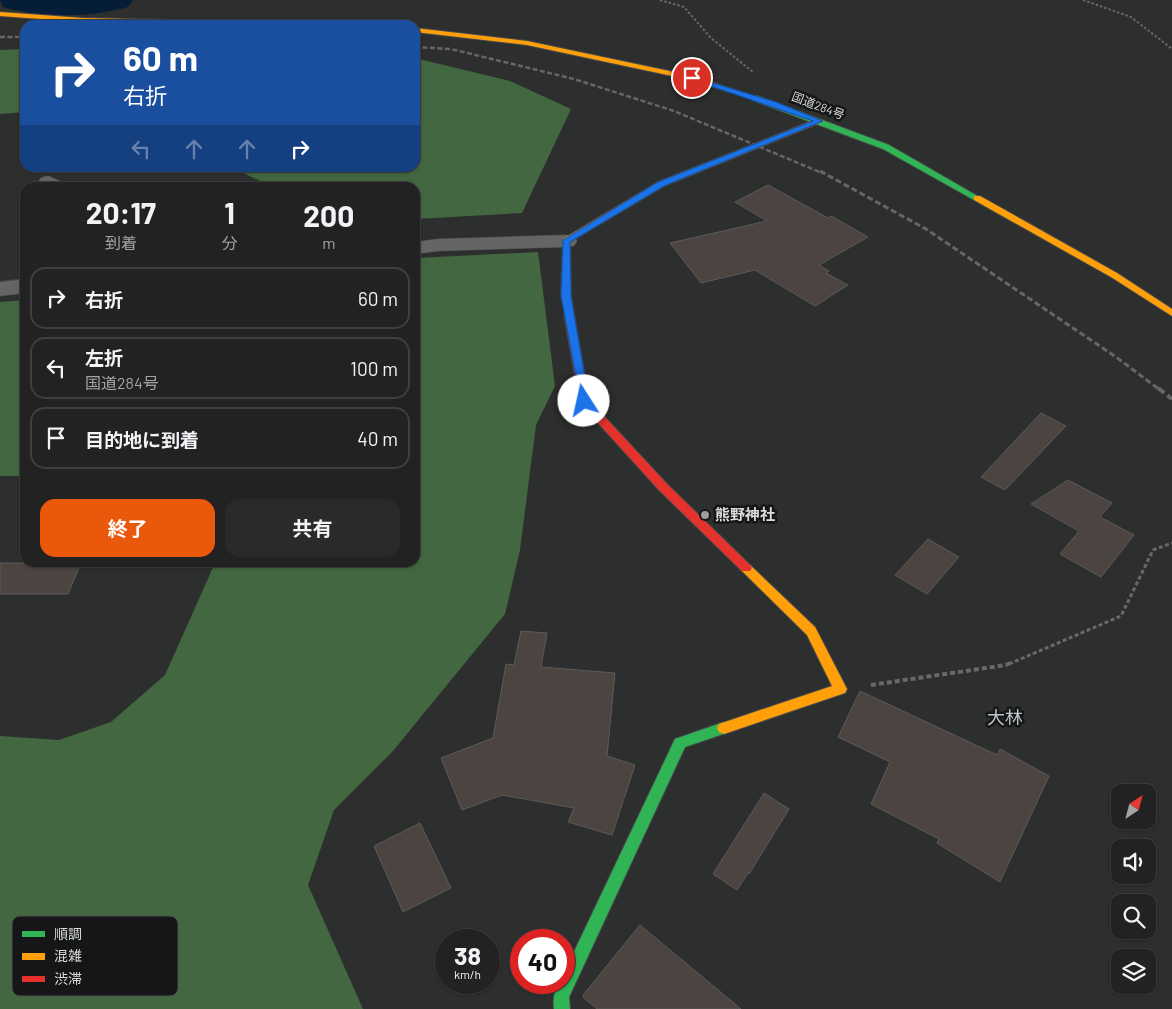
<!DOCTYPE html>
<html lang="ja">
<head>
<meta charset="utf-8">
<style>
	body { margin:0; font-family:Barlow,"Noto Sans JP",sans-serif; background:#2a2a2a; color:#f1f3f6; height:100vh; display:flex; flex-direction:column; font-size:19px; white-space:nowrap }
	* { box-sizing:border-box; margin:0 }
	p { font-size:16px; color:#a2a4a5 }
	.icon { flex:none; width:28px; height:28px; fill:none; stroke:currentColor; stroke-width:2; stroke-linecap:round; stroke-linejoin:round }
	.map { position:relative; flex:1; overflow:hidden }
	.details { position:absolute; left:20px; top:182px; width:400px; height:385px; display:flex; flex-direction:column; background:#222; border-radius:15px; box-shadow:0 1px 4px #0004,0 0 0 1px #3f3f40 }
	.details>* { flex:none }
	.hud { position:absolute; left:20px; top:20px; width:400px; height:152px; border-radius:15px; box-shadow:0 1px 4px #0004,0 0 0 1px #3f3f40; background:#1a4fa0; color:#fff; overflow:hidden }
	.needle { width:32px; rotate:36deg }
	.controls { position:absolute; left:1111px; top:784px; display:grid; gap:10px }
	.controls a { display:grid; place-items:center; width:45px; height:45px; border-radius:10px; background:#222; box-shadow:0 1px 4px #0004,0 0 0 1px #3f3f40; font-size:25px }
	.speed { position:absolute; left:435px; top:929px; display:flex; gap:10px; font-size:25px; font-weight:700; text-align:center }
	.speed>* { display:grid; place-content:center; width:65px; height:65px; border-radius:50%; background:#222; box-shadow:0 1px 4px #0004,0 0 0 1px #3f3f40; line-height:1 }
	.speed small { font-size:12px; font-weight:400 }
	.speed .limit { border:8px solid #d22; background:#fff; color:#111 }
	.pin { position:absolute; display:grid; place-items:center; width:42px; height:42px; color:#fff; margin:-21px; border:2px solid #fff; border-radius:50%; box-shadow:0 1px 5px #0007 }
	.me { position:absolute; width:55px; margin:-28px; rotate:350deg; stroke-linejoin:round; filter:drop-shadow(0 0 4px #0008) }
	.turn { display:flex; align-items:center; gap:18px; height:105px; padding:0 20px; font-size:22px }
	.turn .icon { width:65px; height:65px; stroke-width:2.5 }
	.turn b { display:block; font-size:35px; line-height:42px }
	.lanes { display:flex; align-items:center; height:48px; padding:0 20px; background:#0003; justify-content:center; gap:25px; direction:ltr }
	.lanes .off { opacity:.35 }
	.eta { display:flex; justify-content:space-evenly; align-items:center; height:85px; text-align:center }
	.eta b { font-size:30px; font-weight:700; line-height:35px }
	.button { display:flex; gap:10px; margin-top:auto; padding:10px 20px }
	.button a { flex:1; height:58px; border-radius:15px; background:#ea580c; color:#fff; font-size:20px; font-weight:700; line-height:58px; text-align:center }
	.button a+a { background:#2a2a2a; color:#f1f3f6 }
	ul { padding:0; list-style:none }
	li { display:flex; align-items:center; gap:15px; height:62px; margin:0 10px 8px; padding:0 10px; border:2px solid #3f3f40; border-radius:15px }
	li div { flex:1 }
	li b { display:block; font-size:19px }
	li em { font-style:normal }
	.map>svg:first-child { display:block }
	.forest { fill:#436741 }
	.lines { fill:none; stroke-linecap:round; stroke-linejoin:round }
	.river { fill:#051d38; fill-rule:evenodd }
	.building { fill:#4c4440; stroke:#5b5b5a }
	.street-casing { stroke:#494a4a; stroke-width:1 }
	.fast-casing { stroke:#494a4a; stroke-width:2 }
	.slow-casing { stroke:#494a4a; stroke-width:2 }
	.jam-casing { stroke:#494a4a; stroke-width:2 }
	.path-far2 { stroke:#686969; stroke-width:2; stroke-dasharray:2.5 2; stroke-linecap:butt }
	.path-far1 { stroke:#686969; stroke-width:3; stroke-dasharray:4 2.5; stroke-linecap:butt }
	.path { stroke:#686969; stroke-width:4; stroke-dasharray:5 3; stroke-linecap:butt }
	.street { fill:#646565; fill-rule:evenodd }
	.fast { fill:#30b455; fill-rule:evenodd }
	.slow { fill:#ff9f0a; fill-rule:evenodd }
	.jam { fill:#e5322d; fill-rule:evenodd }
	.rail-far2 { stroke:#676667; stroke-width:2.5; stroke-dasharray:5 2.5; stroke-linecap:butt }
	.rail-far1 { stroke:#676667; stroke-width:3; stroke-dasharray:6 3; stroke-linecap:butt }
	.rail { stroke:#676667; stroke-width:4; stroke-dasharray:8 4; stroke-linecap:butt }
	.route { fill:#1a73e8; stroke:#114b97 }
	.poi-dot { fill:#9d9e9f; stroke:#151617; stroke-width:2 }
	.labels { text-anchor:middle; stroke-width:5; stroke-linejoin:round; paint-order:stroke }
	.far-street-label { font-size:12px; fill:#d9dbdc; stroke:#151617 }
	.poi-label { font-size:15px; font-weight:bold; fill:#d9dbdc; stroke:#151617; text-anchor:start }
	.quarter-label { font-size:18px; fill:#bfc2c4; stroke:#151617 }
	.key { fill:#151617; stroke:#505152; stroke-width:1 }
	.key-label { font-size:14px; fill:#d9dbdc }
</style>
</head>
<body>
<div class="map">
<svg width="1172" height="1009" viewBox="0 0 1172 1009">
	<rect width="100%" height="100%" fill="#2d2e2e"/>
	<g class="forest">
		<path d="M25 49V112L0 114V50Z"/>
		<path d="M415 58 510 81 571 109 522 213 415 219V188L273 187 233 168H415Z"/>
		<path d="M538 252 555 386 536 425 520 550 505 614 393 751 334 810 308 885 363 1009H0V736L59 740 111 722 165 675 215 563 415 562V258Z"/>
		<path d="M25 300V476H0V302Z"/>
	</g>
	<g class="lines">
		<path class="river" d="M0 0H133L128 7C87 18 44 18 3 7Z"/>
	</g>
	<g class="building">
		<path d="M768 185 828 218 831 216 868 237 819 265 829 271 826 273 848 285 815 306 755 270 701 283 670 243 767 221 735 202Z"/>
		<path d="M1041 413 1066 426 1005 490 981 477Z"/>
		<path d="M1068 480 1112 503 1100 517 1134 535 1101 577 1060 554 1079 531 1031 504Z"/>
		<path d="M928 539 959 557 927 594 895 575Z"/>
		<path d="M0 563H81L68 594H0Z"/>
		<path d="M521 631 547 633 541 667 615 673 607 756 635 765 612 835 568 822 574 808 502 795 462 810 441 758 493 738 506 664 514 665Z"/>
		<path d="M860 691 997 755 1000 749 1049 776 1000 882 937 843 939 839 871 804 890 762 838 737Z"/>
		<path d="M764 793 789 809 749 874 748 873 737 890 713 874Z"/>
		<path d="M420 823 451 888 403 912 374 846Z"/>
		<path d="M640 925 741 1009H597L583 997 584 994Z"/>
	</g>
	<g class="lines">
		<g class="street-casing">
			<g id="street">
				<path d="M48 176 67 184 70 188 41 186 38 182 41 178Z"/>
				<path d="M566 235 574 236 577 241 574 246 566 247 438 251 415 254V242L438 239Z"/>
				<path d="M25 279V293L0 296V282Z"/>
			</g>
		</g>
		<g class="fast-casing">
			<g id="fast">
				<path d="M266 22 337 23 340 25H263Z"/>
				<path d="M752 96H758L889 145 981 198 977 200H974L883 149 752 100Z"/>
				<path d="M724 722 729 724 731 728 729 732 685 747 569 997 570 1009H554C553 998 554 992 559 982H564V973L675 739Z"/>
			</g>
		</g>
		<g class="slow-casing">
			<g id="slow">
				<path d="M0 12 83 18 266 22 269 24 221 25 83 22 0 16Z"/>
				<path d="M415 28 527 41 693 76 759 98 755 100 691 80 527 45 415 32Z"/>
				<path d="M817 119 824 121 664 186 570 242 571 296 574 314 569 317 566 316 561 296 563 239 658 182Z"/>
				<path d="M974 196H980L1117 273 1172 309V316L1111 277 974 200Z"/>
				<path d="M746 563 750 565 815 627 847 689 845 693 724 734 719 732 717 728 719 724 832 686 807 635 742 571 740 568 742 565Z"/>
			</g>
		</g>
		<g class="jam-casing">
			<path id="jam" d="M569 311 574 314 589 400 667 484 750 565 752 568 750 571H742L659 490 580 403 564 314Z"/>
		</g>
		<g class="path-far2">
			<path d="M660 0 684 7 711 38 753 72"/>
			<path d="M1083 0 1131 17 1172 49"/>
		</g>
		<path class="path-far1" d="M1009 664 1121 616 1153 550 1172 543"/>
		<path class="path" d="M871 685 1006 665 1012 662"/>
		<use href="#street" class="street"/>
		<use href="#fast" class="fast"/>
		<use href="#slow" class="slow"/>
		<use href="#jam" class="jam"/>
		<g class="rail-far2">
			<path d="M0 37H25"/>
			<path d="M415 47 451 49 574 79 674 111 822 173"/>
		</g>
		<path class="rail-far1" d="M820 171 926 229 1116 357 1160 390"/>
		<path class="rail" d="M1158 388 1172 399"/>
	</g>
	<path class="route" d="M690 76 776 102 823 121 664 186 570 242 571 296 589 401 584 405 581 404 561 296 563 240 658 182 813 121 690 79Z"/>
	<circle class="poi-dot" cx="705" cy="515" r="5"/>
	<g class="labels">
		<g class="far-street-label">
			<text transform="translate(818 106) rotate(21)" y="4">国道284号</text>
		</g>
		<g class="poi-label">
			<text x="715" y="520">熊野神社</text>
		</g>
		<g class="quarter-label">
			<text x="1005" y="724">大林</text>
		</g>
	</g>
	<rect x="12" y="916" width="166" height="80" rx="8" class="key"/>
	<rect x="22" y="931" width="23" height="6" fill="#30b455"/>
	<rect x="22" y="953" width="23" height="7" fill="#ff9f0a"/>
	<rect x="22" y="976" width="23" height="6" fill="#e5322d"/>
	<g class="key-label">
		<text x="54" y="939">順調</text>
		<text x="54" y="961">混雑</text>
		<text x="54" y="984">渋滞</text>
	</g>
</svg>
<div class="controls">
<a><svg class="needle" viewBox="-14 -14 28 28"><path d="M0-13l5 13h-10z" fill="#e53935"/><path d="M0 13l5-13h-10z" fill="#a2a4a5"/></svg></a>
<a><svg class="icon" aria-label="sound" viewBox="0 0 24 24"><path d="M4 9h4l5-4v14l-5-4H4zM17 9q2 3 0 6"/></svg></a>
<a><svg class="icon" aria-label="search" viewBox="0 0 24 24"><circle cx="10" cy="10" r="6"/><path d="M15 15l6 6"/></svg></a>
<a><svg class="icon" aria-label="layers" viewBox="0 0 24 24"><path d="M12 4l9 5-9 5-9-5zM3 14l9 5 9-5"/></svg></a>
</div>
<div class="speed"><div>38<small>km/h</small></div><div class="limit">40</div></div>
<div class="pin" style="left:692px;top:78px;background:#d93025"><svg class="icon" aria-label="arrive" viewBox="0 0 24 24"><path d="M6 21V4h12l-3 4 3 4H6"/></svg></div>
<svg class="me" style="left:584px;top:401px" viewBox="-20 -20 40 40"><circle r="19" fill="#fff"/><path d="M0-13L10 11 0 6-10 11z" fill="#1a73e8"/></svg>
<div class="hud">
<div class="turn"><svg class="icon" aria-label="right" viewBox="0 0 24 24"><path d="M7 20v-9h11M14 6l5 5-5 5"/></svg><div><b>60 m</b>右折</div></div>
<div class="lanes"><svg class="icon off" aria-label="left" viewBox="0 0 24 24"><path d="M17 20v-9H6M10 6l-5 5 5 5"/></svg><svg class="icon off" aria-label="ahead" viewBox="0 0 24 24"><path d="M12 20V5M6 11l6-6 6 6"/></svg><svg class="icon off" aria-label="ahead" viewBox="0 0 24 24"><path d="M12 20V5M6 11l6-6 6 6"/></svg><svg class="icon" aria-label="right" viewBox="0 0 24 24"><path d="M7 20v-9h11M14 6l5 5-5 5"/></svg></div>
</div>
<section class="details">
<div class="eta">
<div><b>20:17</b><p>到着</p></div>
<div><b>1</b><p>分</p></div>
<div><b>200</b><p>m</p></div>
</div>
<ul>
<li><svg class="icon" aria-label="right" viewBox="0 0 24 24"><path d="M7 20v-9h11M14 6l5 5-5 5"/></svg><div><b>右折</b></div><em>60 m</em></li>
<li><svg class="icon" aria-label="left" viewBox="0 0 24 24"><path d="M17 20v-9H6M10 6l-5 5 5 5"/></svg><div><b>左折</b><p>国道284号</p></div><em>100 m</em></li>
<li><svg class="icon" aria-label="arrive" viewBox="0 0 24 24"><path d="M6 21V4h12l-3 4 3 4H6"/></svg><div><b>目的地に到着</b></div><em>40 m</em></li>
</ul>
<div class="button"><a>終了</a><a>共有</a></div>
</section>
</div>
</body>
</html>
